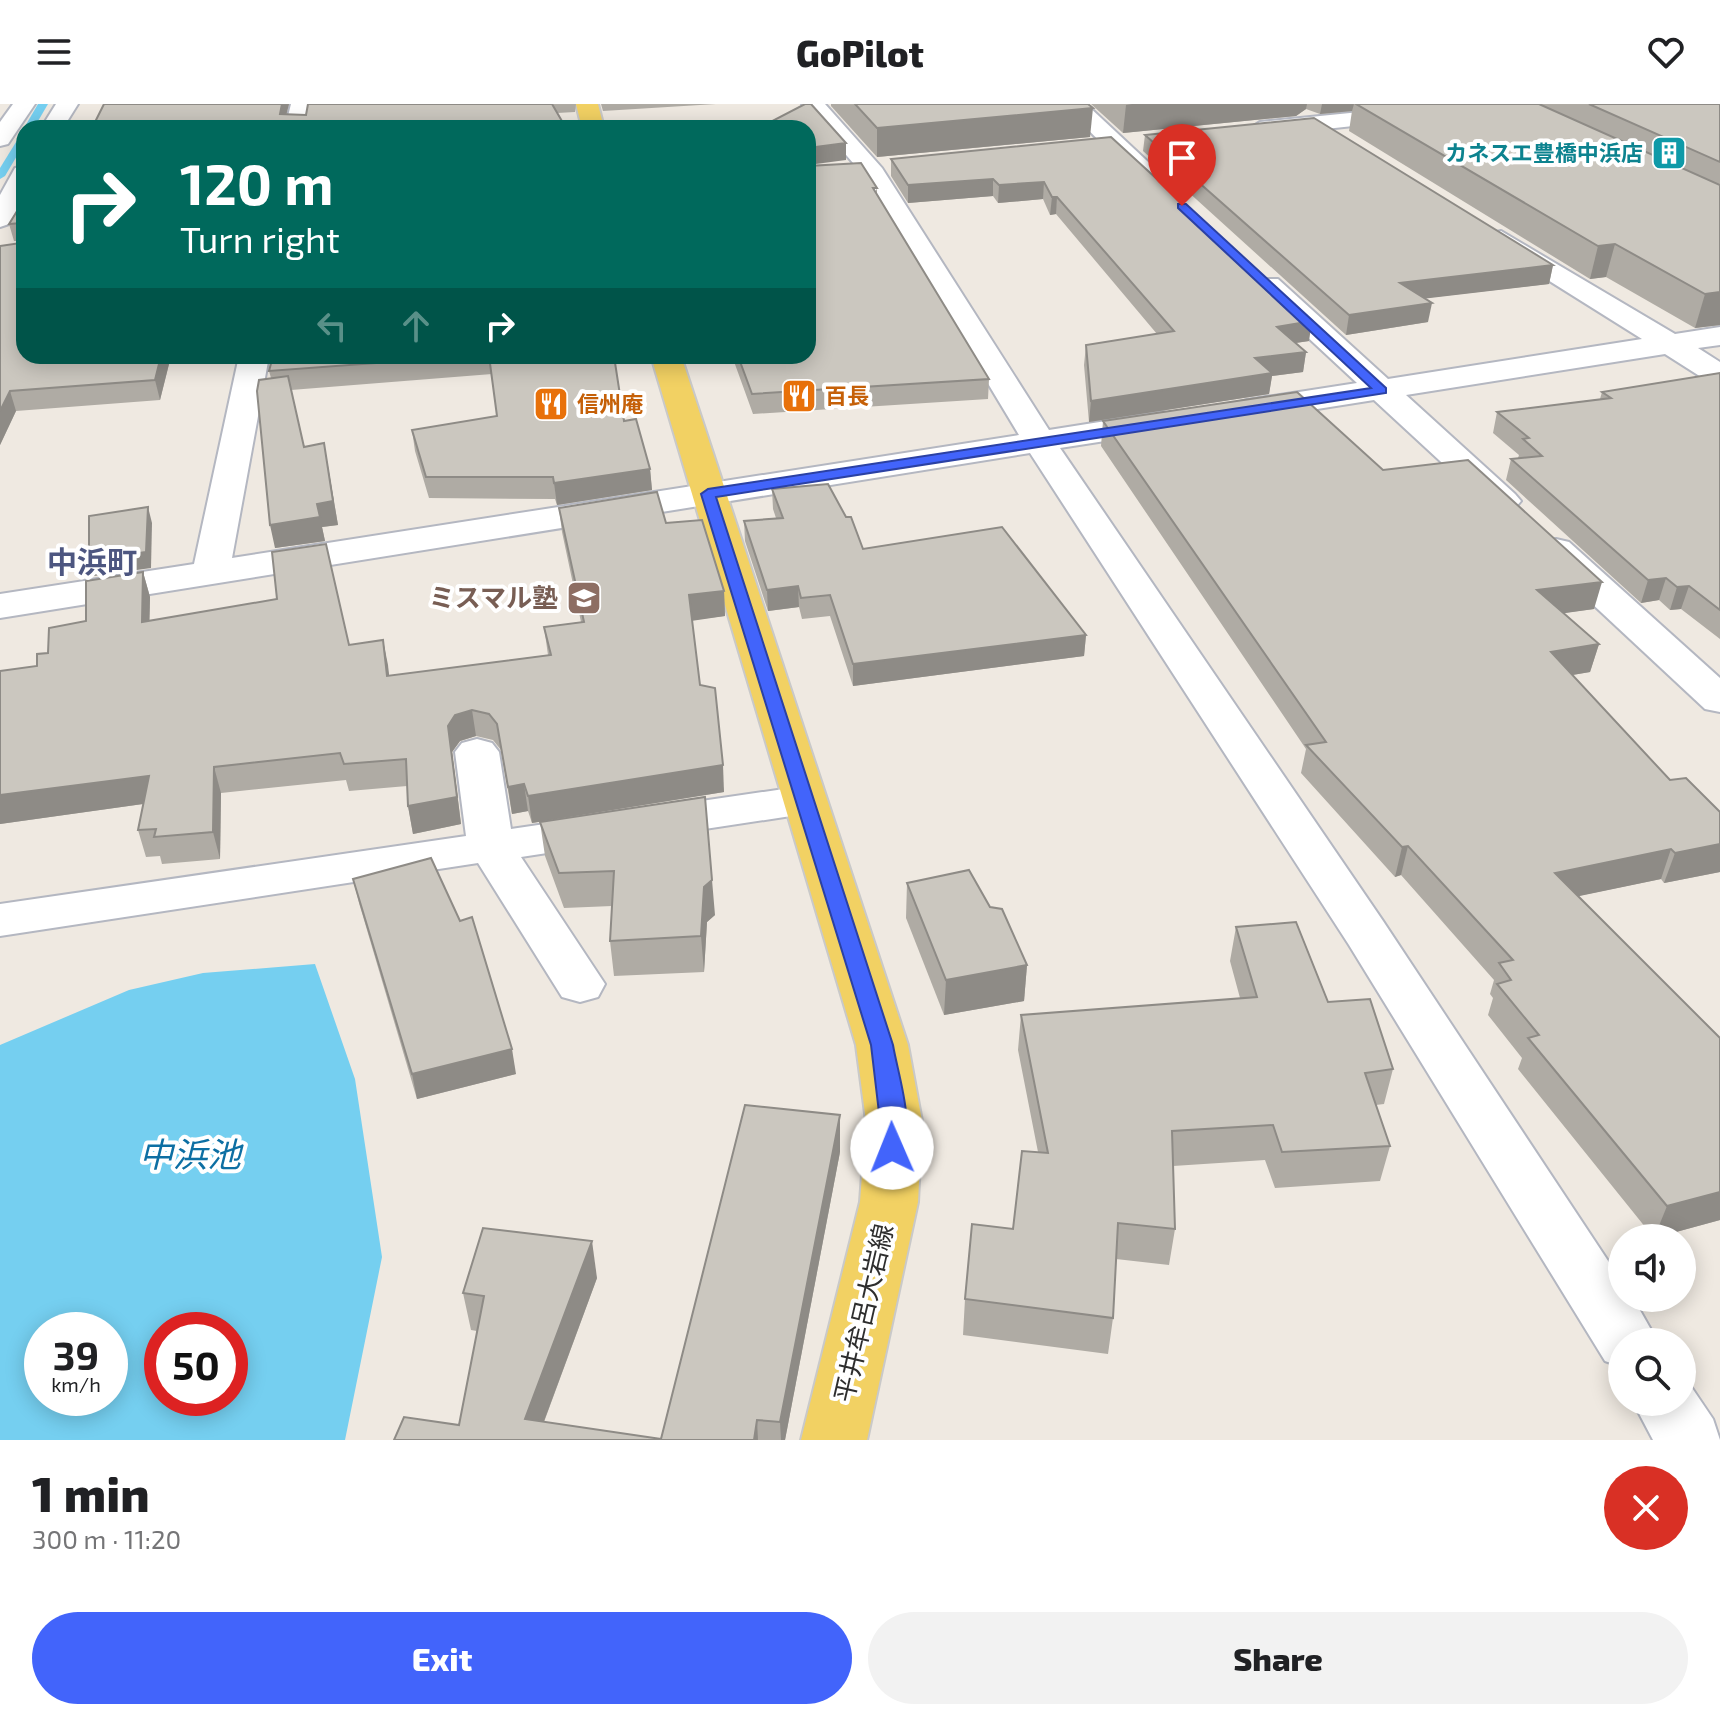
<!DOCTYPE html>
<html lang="en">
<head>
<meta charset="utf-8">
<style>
	body { margin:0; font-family:"Exo 2","Noto Sans JP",sans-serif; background:#f2f2f2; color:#202124; height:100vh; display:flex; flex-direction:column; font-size:30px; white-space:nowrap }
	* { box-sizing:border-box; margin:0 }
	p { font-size:26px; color:#757577 }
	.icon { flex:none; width:44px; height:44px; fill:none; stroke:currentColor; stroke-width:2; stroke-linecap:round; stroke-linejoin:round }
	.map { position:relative; height:1336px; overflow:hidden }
	.sheet { display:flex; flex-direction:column; background:#fff; flex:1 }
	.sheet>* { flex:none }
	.guide { position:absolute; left:16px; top:16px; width:800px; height:244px; border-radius:24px; box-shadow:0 4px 20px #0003; background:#00695c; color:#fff; overflow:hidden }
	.fabs { position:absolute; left:1608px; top:1120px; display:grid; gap:16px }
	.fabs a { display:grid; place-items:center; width:88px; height:88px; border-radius:50%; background:#fff; box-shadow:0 4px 20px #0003; font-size:40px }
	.speed { position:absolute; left:24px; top:1208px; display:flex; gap:16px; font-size:40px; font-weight:700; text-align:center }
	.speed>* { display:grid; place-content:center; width:104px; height:104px; border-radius:50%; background:#fff; box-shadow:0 4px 20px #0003; line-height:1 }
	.speed small { font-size:20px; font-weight:400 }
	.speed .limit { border:12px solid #d22; background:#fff; color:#111 }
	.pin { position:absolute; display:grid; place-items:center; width:68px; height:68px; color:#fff; margin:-82px -34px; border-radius:50% 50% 50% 0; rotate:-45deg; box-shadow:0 0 8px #0007 }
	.pin .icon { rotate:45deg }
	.me { position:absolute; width:88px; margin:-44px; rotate:359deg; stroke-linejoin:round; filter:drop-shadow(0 0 6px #0008) }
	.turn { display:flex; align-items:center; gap:28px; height:168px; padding:0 32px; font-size:36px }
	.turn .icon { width:104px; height:104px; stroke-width:2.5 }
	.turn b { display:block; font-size:56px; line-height:68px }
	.lanes { display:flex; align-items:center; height:76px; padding:0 32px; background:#0003; justify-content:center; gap:40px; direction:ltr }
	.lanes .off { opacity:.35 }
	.round { display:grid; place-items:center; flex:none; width:84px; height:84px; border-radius:42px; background:#f2f2f2 }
	.overview { display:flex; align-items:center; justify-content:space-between; height:136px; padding:0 32px }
	h1 { font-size:48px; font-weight:800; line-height:60px }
	.action { display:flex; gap:16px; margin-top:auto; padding:16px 32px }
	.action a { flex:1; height:92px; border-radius:48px; background:#4264fb; color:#fff; font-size:32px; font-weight:800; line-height:92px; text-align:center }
	.action a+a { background:#f2f2f2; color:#202124 }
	header { display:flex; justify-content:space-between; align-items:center; height:104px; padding:0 32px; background:#fff; font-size:36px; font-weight:800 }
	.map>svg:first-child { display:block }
	.water { fill:#75cff0; fill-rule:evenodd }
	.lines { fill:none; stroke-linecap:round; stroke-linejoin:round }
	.stream { fill:#75cff0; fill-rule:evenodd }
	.minor-casing { stroke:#b4b7c1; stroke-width:4 }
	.major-casing { stroke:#c9c9c9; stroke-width:4 }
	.minor { fill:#fff; fill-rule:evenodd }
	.major { fill:#f2d163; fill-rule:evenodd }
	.wall { fill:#afaba4 }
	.shaded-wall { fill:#8e8b86 }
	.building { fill:#cbc7bf; stroke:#8e8b86; stroke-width:2 }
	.route { fill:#4264fb; stroke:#2b41a3; stroke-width:2 }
	.labels { text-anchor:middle; stroke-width:8; stroke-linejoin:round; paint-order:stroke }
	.far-culture-label { font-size:22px; font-weight:bold; fill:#0d838f; stroke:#fff; text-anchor:end }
	.far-food-label { font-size:22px; font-weight:bold; fill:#c56008; stroke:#fff; text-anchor:start }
	.education-label { font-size:26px; font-weight:bold; fill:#785e54; stroke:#fff; text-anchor:end }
	.street-label { font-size:26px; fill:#2e2e2e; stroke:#fff }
	.quarter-label { font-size:30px; font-weight:bold; fill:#4d5680; stroke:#fff }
	.near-water-label { font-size:34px; font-style:italic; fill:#0d6fa3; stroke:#fff }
</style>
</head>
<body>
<header><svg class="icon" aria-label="menu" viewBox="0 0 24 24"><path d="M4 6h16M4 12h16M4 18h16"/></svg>GoPilot<svg class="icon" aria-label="heart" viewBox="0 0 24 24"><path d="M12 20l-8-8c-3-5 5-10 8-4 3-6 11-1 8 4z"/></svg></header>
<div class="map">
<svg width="1720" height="1336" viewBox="0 0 1720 1336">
	<rect width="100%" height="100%" fill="#efe9e1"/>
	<path class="water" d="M315 860 355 975 382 1153 345 1336H0V941L129 886 203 869ZM42 1226H110V1294H42ZM162 1226H230V1294H162Z"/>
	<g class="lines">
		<g class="stream">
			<path d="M38 0H48L34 24H24Z"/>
			<path d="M24 29V40L5 72 0 75V64L21 30Z"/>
		</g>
		<g class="minor-casing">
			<g id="minor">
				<path d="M13 0H35L8 40 0 42V18Z"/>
				<path d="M56 0H78L63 24H41Z"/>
				<path d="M291 0H313L307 24H285Z"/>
				<path d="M802 0H825L882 64 1049 326 1163 308 1175 311 1179 318 1175 325 1163 328 1060 344 1383 817 1622 1178V1194H1633L1658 1238H1622V1263L1605 1257 1349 841 1030 349 0 514V490L194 460 239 252H269L232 454 1019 331 860 67Z"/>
				<path d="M1062 0H1086L1161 70 1164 75 1161 80H1143Z"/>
				<path d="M1410 3 1421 10 1418 15 1260 32 1249 25 1260 18Z"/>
				<path d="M24 62V93L9 120 0 123V91L15 64Z"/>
				<path d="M1501 127 1675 230 1720 223V241L1698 244 1720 258V280L1709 278 1665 250 1406 291 1515 390 1521 397 1515 404 1503 408 1491 404 1374 296 1247 316 1236 313 1231 306 1236 299 1247 296 1357 279 1258 187 1254 181 1258 175H1278L1388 275 1642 235 1492 141 1488 135 1492 129Z"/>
				<path d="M1556 435 1569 438 1720 574V608L1705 605 1543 454 1538 446 1543 438Z"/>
				<path d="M477 635 492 639 499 648 511 725 804 682 820 686 826 696 820 706 804 710 521 753 605 880 598 893 580 898 562 893 478 759 0 832V800L466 732 455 648 462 639Z"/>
				<path d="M1682 1276 1688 1278 1713 1315 1720 1336H1653L1633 1298H1682Z"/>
			</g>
		</g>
		<g class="major-casing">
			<g id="major">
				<path d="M576 0H598L604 24H582Z"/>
				<path d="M651 252H681L908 941 922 1017 918 1098 867 1336H801L860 1098 866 1017 856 941Z"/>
			</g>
		</g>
		<use href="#minor" class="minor"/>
		<use href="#major" class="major"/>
	</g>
	<g class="wall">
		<path d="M104 0H289L286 10 306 11 308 0H576L575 8 557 9 92 24Z"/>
		<path d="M601 0H716L603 7Z"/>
		<path d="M831 0H1088L1090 33 877 53 831 2Z"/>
		<path d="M1091 0H1720V221L1695 224 1606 173 1590 175 1349 27 1352 7 1320 10 1306 5 1296 12 1123 29Z"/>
		<path d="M1145 31 1553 161 1549 180 1425 194 1428 218 1346 231 1143 47Z"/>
		<path d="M1111 33 1309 237 1296 239 1306 248 1303 268 1272 272 1269 290 1089 318 1084 261 1086 241 1157 230 1056 110 1050 111 1043 95 998 99 993 92 908 99 891 72V55Z"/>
		<path d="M877 84V91L989 275 988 295 753 310 732 252H808Z"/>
		<path d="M24 104V252H171L160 296 16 307 0 341V142L21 139V137H14L9 120Z"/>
		<path d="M273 252H614L624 317 650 365 652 386 557 401 555 395 429 394 415 347 412 326 497 312 492 270 291 286 304 343 328 362 338 421 322 423 325 437 275 444 271 274 269 267Z"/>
		<path d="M1720 269V535L1681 505 1670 506 1659 496 1641 499 1506 376 1511 355 1518 354 1519 351 1493 329 1497 308 1600 295 1602 288Z"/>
		<path d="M1103 317 1383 366 1594 505 1563 509 1599 540 1590 568 1572 571 1670 676 1720 708V768L1664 779 1661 775 1578 792 1720 1116 1654 1134 1518 965 1522 954 1488 911 1493 894 1490 890 1494 876 1401 771 1395 773 1301 669 1306 645 1101 342Z"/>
		<path d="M772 385 863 445 1086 531 1084 552 853 582 830 512 802 515 799 503 768 507 745 437 744 417 776 414 773 405Z"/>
		<path d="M559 404 666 419 724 487 725 512 692 516 700 581 724 688 532 719 528 707 512 710 501 646 493 636 476 632 460 637 452 648 461 720 413 730 408 702 407 682 349 687 346 676 221 689 220 755 162 760 160 752 146 753 138 726 143 700 0 720V567L37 562 48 549 143 468 150 493 149 517 349 541 383 536 389 572 548 551 544 523 581 518 562 428Z"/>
		<path d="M540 718 715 811 707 818 704 868 614 872 610 837 612 802 564 804 545 752Z"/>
		<path d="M353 775 516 970 417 995 359 799Z"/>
		<path d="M907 779 990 803 1027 861 1024 897 944 911 906 814Z"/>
		<path d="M1236 823 1328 898 1393 965 1384 1000 1376 1001 1390 1042 1380 1077 1275 1084 1265 1056 1173 1062 1175 1125 1169 1161 1116 1155 1113 1214 1108 1250 963 1231 965 1195 1013 1125 1038 1048 1018 946 1021 911 1240 894 1230 857Z"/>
		<path d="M840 1048 785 1336H394L459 1321 477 1227 471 1226 463 1189 597 1174 544 1318 661 1335Z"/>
	</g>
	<g class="shaded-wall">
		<path d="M282 0H289L283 24 280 10Z"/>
		<path d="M1132 0H1307L1306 5 1296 12 1123 29 1126 1Z"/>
		<path d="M1322 0H1354L1352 7 1320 10Z"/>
		<path d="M1093 4 1090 33 877 53V24Z"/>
		<path d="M846 39V56L808 61V44Z"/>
		<path d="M993 75V92L908 99V81Z"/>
		<path d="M1044 78 1043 95 998 99 999 81Z"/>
		<path d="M1052 93H1057L1056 110 1050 111Z"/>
		<path d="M1615 140 1606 173 1590 175 1598 142Z"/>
		<path d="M1553 161 1549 180 1396 198 1400 179Z"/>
		<path d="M1720 188V221L1695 224 1705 190Z"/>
		<path d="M1432 199 1428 218 1346 231 1349 211Z"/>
		<path d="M1312 217 1309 237 1274 242 1277 223Z"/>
		<path d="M1306 248 1303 268 1272 272 1269 290 1089 318 1091 297 1255 254Z"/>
		<path d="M161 252H171L160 296 155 276Z"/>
		<path d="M10 287 16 307 0 341V307Z"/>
		<path d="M324 339 338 421 322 423 325 437 275 444 270 421 317 400Z"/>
		<path d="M650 365 652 386 557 401 554 379Z"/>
		<path d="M148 403 152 419 151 464 94 472 89 456Z"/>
		<path d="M143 468 150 493 149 544 142 518Z"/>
		<path d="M1666 474 1659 496 1641 499 1648 476Z"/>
		<path d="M1602 478 1594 505 1530 514 1537 486Z"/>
		<path d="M798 482 799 503 768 507 767 486Z"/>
		<path d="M1689 482 1681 505 1670 506 1677 483Z"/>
		<path d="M724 487 725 512 691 517 689 491Z"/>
		<path d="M1086 531 1084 552 853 582V560Z"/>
		<path d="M383 536 388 561 392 598 387 572Z"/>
		<path d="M1599 540 1590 568 1543 576 1551 548Z"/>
		<path d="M472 606 476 632 460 637 452 648 461 720 413 730 408 702 448 622 455 611Z"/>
		<path d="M723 661 724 688 532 719 528 692Z"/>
		<path d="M214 663 221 689 220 755 213 728Z"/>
		<path d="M149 672 157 698 0 720V691Z"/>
		<path d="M524 680 528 707 512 710 508 683Z"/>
		<path d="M1720 740V768L1664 779 1675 749Z"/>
		<path d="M1408 742 1401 771 1395 773 1402 743Z"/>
		<path d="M1671 745 1661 775 1546 799 1555 769Z"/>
		<path d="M712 776 715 811 707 818 704 868 701 832 704 783Z"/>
		<path d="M1027 861 1024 897 944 911 946 876Z"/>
		<path d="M512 945 516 970 417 995 412 970Z"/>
		<path d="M840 1011V1048L785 1336H781L780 1318Z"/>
		<path d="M1720 1088V1116L1654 1134 1667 1102Z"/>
		<path d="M592 1137 597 1174 537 1336 525 1315Z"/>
		<path d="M757 1316 758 1336H754Z"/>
	</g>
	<g class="building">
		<path d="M104 0H282L280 10 306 11 308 0H552L566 24H92Z"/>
		<path d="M805 0H811L846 39 808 44V24H759Z"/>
		<path d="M855 0H1088L1093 4 877 24Z"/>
		<path d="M1356 0H1539L1720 81V188L1705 190 1615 140 1598 142Z"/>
		<path d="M1589 0H1720V58Z"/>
		<path d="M1314 14 1553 161 1400 179 1432 199 1349 211 1145 31Z"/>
		<path d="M1111 33 1312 217 1277 223 1306 248 1255 254 1272 269 1091 297 1086 241 1174 227 1057 93H1052L1044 78 999 81 993 75 908 81 891 55Z"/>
		<path d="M861 59 877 84H873L989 275 752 290 738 252H808V62Z"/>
		<path d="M19 104H24V252H161L155 276 10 287 0 307V142L21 139V119L9 120Z"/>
		<path d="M273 252H471L269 267Z"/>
		<path d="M489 252H614L624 317 636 315 650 365 554 379 553 373H426L412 326 497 312Z"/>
		<path d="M1720 269V506L1689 482 1677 483 1666 474 1648 476 1511 355 1542 352 1523 335 1529 334 1497 308 1611 294 1602 288Z"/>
		<path d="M288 272 304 343 324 339 333 397 317 400 320 413 270 421 257 287 259 276Z"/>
		<path d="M1297 288 1383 366 1468 356 1602 478 1537 486 1599 540 1551 548 1670 676 1686 674 1720 708V740L1675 749 1671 745 1555 769 1720 934V1088L1667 1102 1528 934 1539 931 1497 880 1511 876 1499 859 1513 856 1408 742 1402 743 1306 641 1326 638 1103 317Z"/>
		<path d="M828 380 846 413H851L863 445 1002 423 1086 531 853 560 830 491 801 494 798 482 767 486 744 417 783 414 772 385Z"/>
		<path d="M657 388 666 419 702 416 724 487 689 491 700 581 715 584 723 661 528 692 524 680 508 683 497 620 489 610 472 606 455 611 448 622 457 693 408 702 406 655 344 660 340 649 214 663 213 728 154 733 156 725 138 726 149 672 0 691V567L37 562V550L48 549 49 524 86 517V477L143 468 142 518 277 495 272 448 326 440 349 541 383 536 387 572 551 551 544 523 584 518 559 404Z"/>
		<path d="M148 403 146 448 89 456V412Z"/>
		<path d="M705 693 712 776 704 783 701 832 610 837 614 767 559 769 540 718Z"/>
		<path d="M431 754 460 817 472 813 512 945 412 970 353 775Z"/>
		<path d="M969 766 990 803 1002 805 1027 861 946 876 907 779Z"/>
		<path d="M1296 818 1328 898 1370 895 1393 965 1365 969 1390 1042 1282 1048 1273 1021 1172 1027 1175 1125 1118 1119 1113 1214 965 1195 972 1120 1013 1125 1022 1047 1048 1049 1021 911 1257 893 1236 823Z"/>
		<path d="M745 1001 840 1011 780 1318 757 1316 754 1336H394L404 1313 459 1321 484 1192 463 1189 483 1124 592 1137 525 1315 661 1335Z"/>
	</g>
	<path class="route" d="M1178 100H1186L1386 284V289L716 393 893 941C898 971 916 1022 901 1051H884L871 941 701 390 708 385 1371 284 1178 104Z"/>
	<defs>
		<g id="building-square" transform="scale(1.8)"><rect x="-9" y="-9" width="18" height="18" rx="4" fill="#0f9aa8" stroke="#fff"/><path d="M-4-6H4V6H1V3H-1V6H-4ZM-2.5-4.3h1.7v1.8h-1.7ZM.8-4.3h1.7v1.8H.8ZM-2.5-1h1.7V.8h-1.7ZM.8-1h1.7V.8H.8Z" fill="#fff"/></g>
		<g id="restaurant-square" transform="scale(1.8)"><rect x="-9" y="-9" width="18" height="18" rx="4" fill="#e8710a" stroke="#fff"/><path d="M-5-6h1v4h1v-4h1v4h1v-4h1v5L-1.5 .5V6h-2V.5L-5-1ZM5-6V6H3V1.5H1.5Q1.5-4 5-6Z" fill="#fff"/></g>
		<g id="school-square" transform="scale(1.8)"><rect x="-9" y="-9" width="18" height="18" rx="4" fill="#8d6e63" stroke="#fff"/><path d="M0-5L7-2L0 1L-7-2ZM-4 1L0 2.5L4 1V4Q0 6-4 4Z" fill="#fff"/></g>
	</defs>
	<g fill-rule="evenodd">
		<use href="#building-square" x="1669" y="49"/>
		<use href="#restaurant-square" x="799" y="292"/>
		<use href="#restaurant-square" x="551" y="300"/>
		<use href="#school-square" x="584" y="494"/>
	</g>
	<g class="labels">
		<g class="far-culture-label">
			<text x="1643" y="57">カネスエ豊橋中浜店</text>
		</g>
		<g class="far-food-label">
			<text x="825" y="300">百長</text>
			<text x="577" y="308">信州庵</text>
		</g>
		<g class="education-label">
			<text x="558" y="503">ミスマル塾</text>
		</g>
		<g class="street-label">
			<text transform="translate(864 1209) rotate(-77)" y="9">平井牟呂大岩線</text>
		</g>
		<g class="quarter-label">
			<text x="92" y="469">中浜町</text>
		</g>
		<g class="near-water-label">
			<text x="190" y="1063">中浜池</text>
		</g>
	</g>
</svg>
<div class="fabs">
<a><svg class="icon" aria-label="sound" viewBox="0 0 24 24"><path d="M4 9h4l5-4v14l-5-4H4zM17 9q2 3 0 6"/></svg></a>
<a><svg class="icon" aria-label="search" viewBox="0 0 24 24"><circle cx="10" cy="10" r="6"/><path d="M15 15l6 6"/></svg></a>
</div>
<div class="speed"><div>39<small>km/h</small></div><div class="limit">50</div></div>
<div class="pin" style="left:1182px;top:102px;background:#d93025"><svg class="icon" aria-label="arrive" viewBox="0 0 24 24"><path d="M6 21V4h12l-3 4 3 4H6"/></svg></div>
<svg class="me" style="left:892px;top:1044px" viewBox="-20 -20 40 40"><circle r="19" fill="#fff"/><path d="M0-13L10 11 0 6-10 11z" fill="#4264fb"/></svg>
<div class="guide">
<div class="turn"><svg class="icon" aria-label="right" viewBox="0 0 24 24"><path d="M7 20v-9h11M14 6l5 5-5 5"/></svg><div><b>120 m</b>Turn right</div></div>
<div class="lanes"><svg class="icon off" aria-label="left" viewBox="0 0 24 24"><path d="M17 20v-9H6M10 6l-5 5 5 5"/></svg><svg class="icon off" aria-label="ahead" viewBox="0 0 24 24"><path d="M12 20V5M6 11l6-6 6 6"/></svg><svg class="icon" aria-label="right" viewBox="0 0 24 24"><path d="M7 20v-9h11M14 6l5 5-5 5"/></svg></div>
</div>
</div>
<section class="sheet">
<div class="overview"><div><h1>1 min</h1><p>300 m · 11:20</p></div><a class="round" style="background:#d93025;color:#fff"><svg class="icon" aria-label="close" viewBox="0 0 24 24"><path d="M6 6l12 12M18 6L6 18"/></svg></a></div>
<div class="action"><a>Exit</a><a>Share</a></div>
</section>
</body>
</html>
